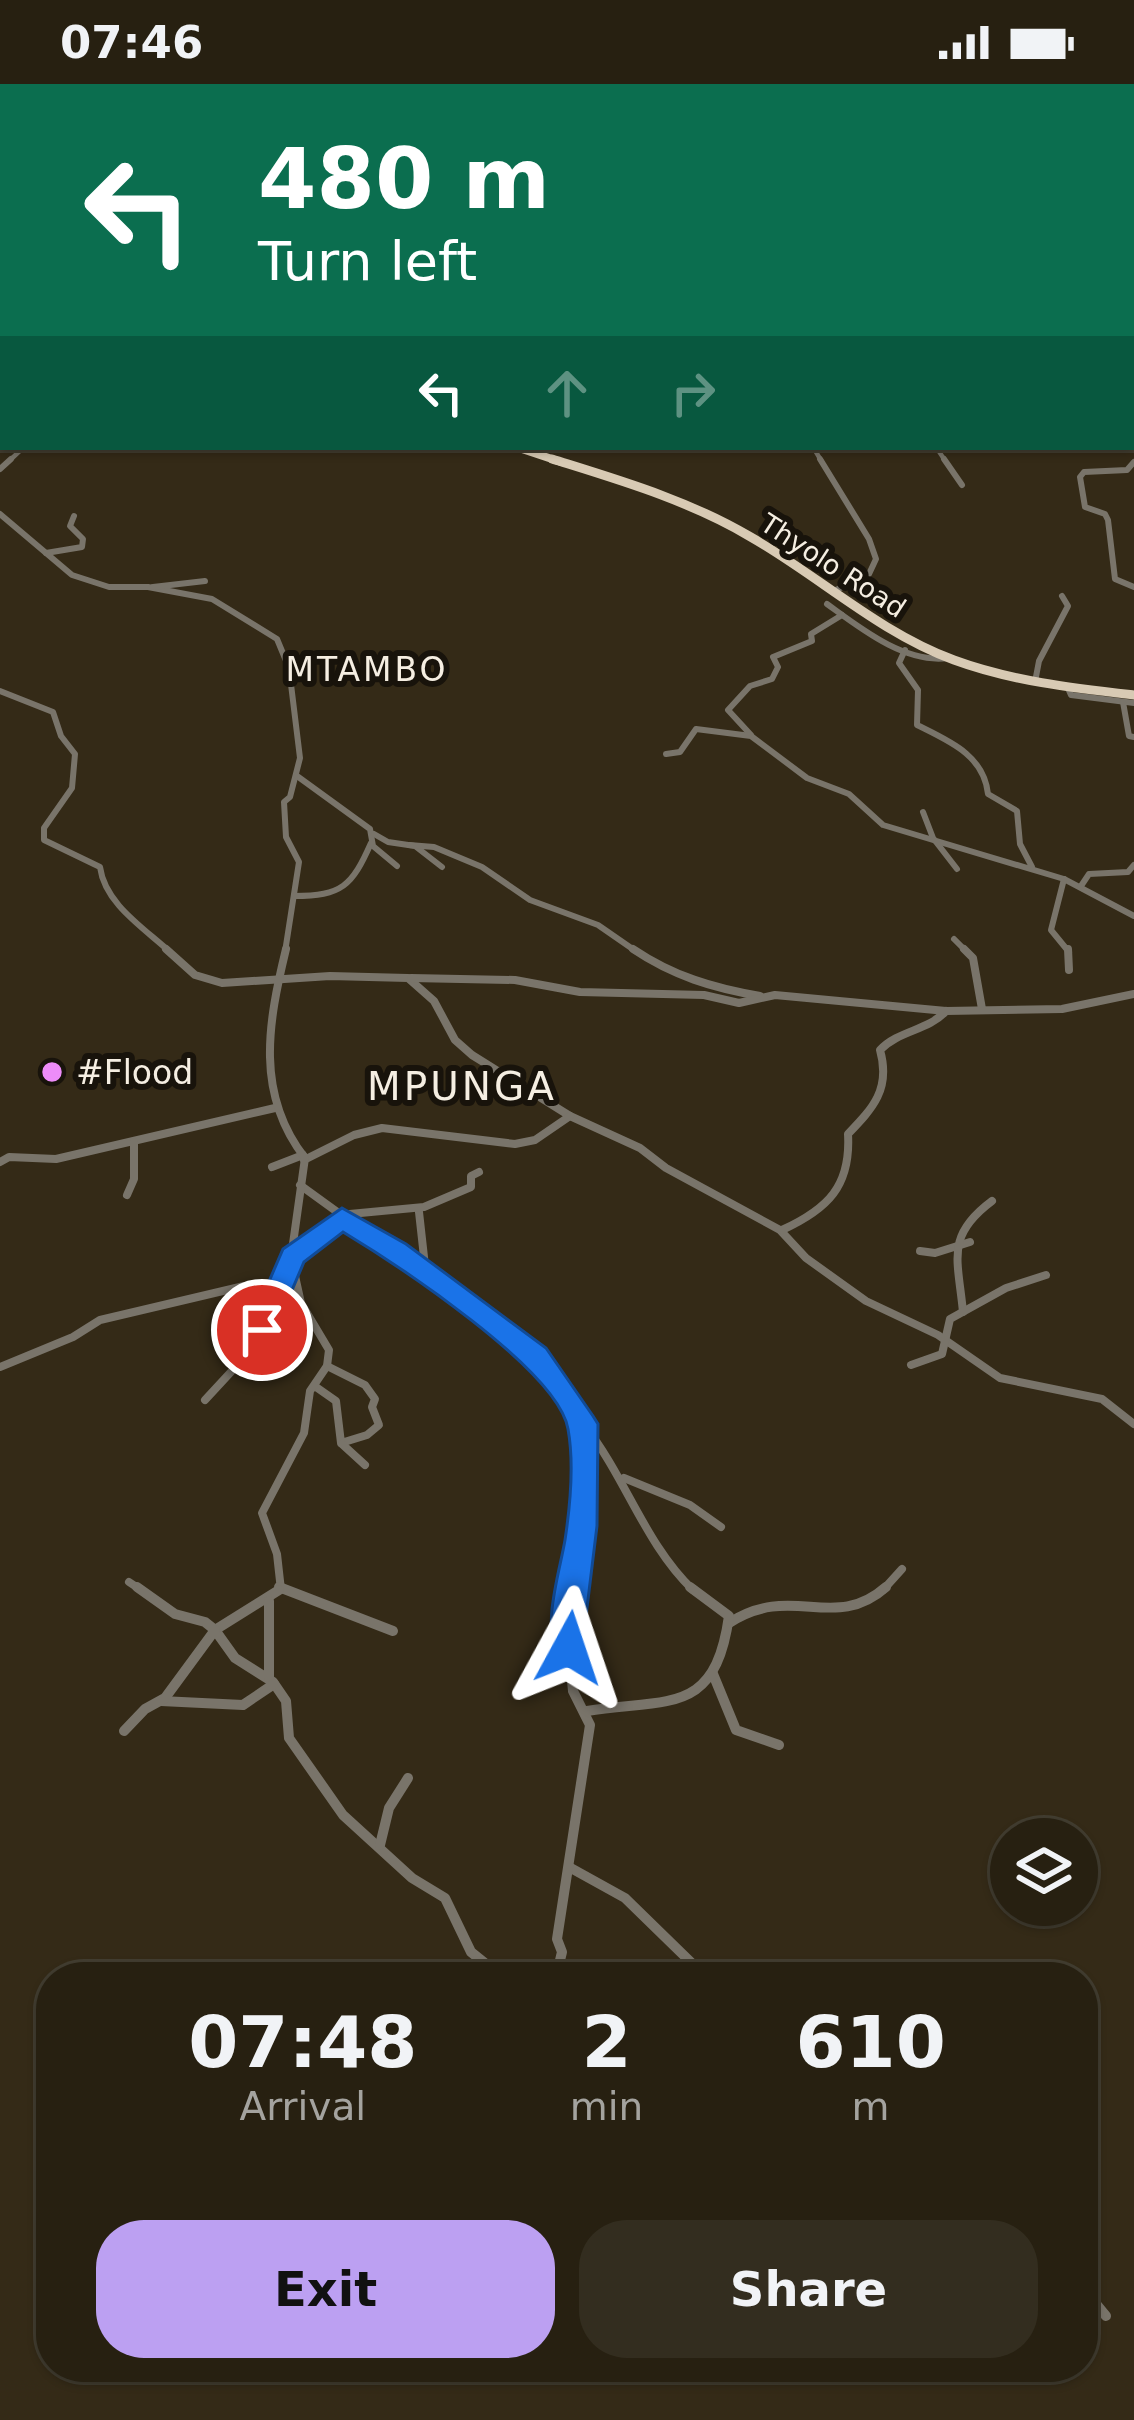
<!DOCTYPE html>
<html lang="en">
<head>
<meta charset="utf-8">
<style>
	body { margin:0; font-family:"DejaVu Sans",sans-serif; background:#332d1f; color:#f1f3f6; height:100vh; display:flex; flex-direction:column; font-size:45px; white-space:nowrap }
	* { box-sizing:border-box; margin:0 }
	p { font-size:39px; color:#a4a39f }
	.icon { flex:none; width:66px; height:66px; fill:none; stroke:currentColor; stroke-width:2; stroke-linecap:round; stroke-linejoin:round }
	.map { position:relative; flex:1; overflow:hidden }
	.sheet { position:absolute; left:36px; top:1878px; width:1062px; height:420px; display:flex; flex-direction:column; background:#272011; border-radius:48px; box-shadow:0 3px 9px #0004,0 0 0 3px #433e31 }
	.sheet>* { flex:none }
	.guide { position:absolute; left:0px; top:0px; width:1134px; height:366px; box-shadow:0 3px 9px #0004,0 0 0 3px #433e31; background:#0b6e4f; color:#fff; overflow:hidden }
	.fabs { position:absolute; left:990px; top:1734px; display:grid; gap:24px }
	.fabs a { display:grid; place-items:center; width:108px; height:108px; border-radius:50%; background:#272011; box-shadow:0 3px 9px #0004,0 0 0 3px #433e31; font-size:60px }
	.pin { position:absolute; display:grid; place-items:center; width:102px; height:102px; color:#fff; margin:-51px; border:6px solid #fff; border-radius:50%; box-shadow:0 3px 12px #0007 }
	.me { position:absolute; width:132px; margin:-66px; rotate:5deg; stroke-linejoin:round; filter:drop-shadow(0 0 9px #0008) }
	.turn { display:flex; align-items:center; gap:42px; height:252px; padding:0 60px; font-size:54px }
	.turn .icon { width:156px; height:156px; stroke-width:2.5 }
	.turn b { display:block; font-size:84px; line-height:102px }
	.lanes { display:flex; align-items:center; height:114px; padding:0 60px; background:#0003; justify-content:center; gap:60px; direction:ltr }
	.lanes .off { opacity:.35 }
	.eta { display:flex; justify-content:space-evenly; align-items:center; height:204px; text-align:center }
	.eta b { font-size:72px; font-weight:600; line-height:84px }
	.button { display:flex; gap:24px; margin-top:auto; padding:24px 60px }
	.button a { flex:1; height:138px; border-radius:48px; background:#bca0f2; color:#111; font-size:48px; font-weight:600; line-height:138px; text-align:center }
	.button a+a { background:#332d1f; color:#f1f3f6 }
	.status { display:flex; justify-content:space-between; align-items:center; height:84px; padding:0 60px; background:#272011; direction:ltr }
	.status svg { height:33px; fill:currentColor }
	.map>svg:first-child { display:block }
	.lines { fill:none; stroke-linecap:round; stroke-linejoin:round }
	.stream { stroke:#1a3e7c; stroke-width:3 }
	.minor-far3 { stroke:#79746a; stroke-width:4.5 }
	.minor-far2 { stroke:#79746a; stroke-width:6 }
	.minor-far1 { stroke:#79746a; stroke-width:8 }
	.minor { stroke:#79746a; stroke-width:10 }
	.trunk-far1 { stroke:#d8cab4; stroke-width:8 }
	.trunk { stroke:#d8cab4; stroke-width:9 }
	.route { fill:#1a73e8; stroke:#114b97; stroke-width:3 }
	.poi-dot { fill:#ed8cf9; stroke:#18130b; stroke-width:4.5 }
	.labels { text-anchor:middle; stroke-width:12; stroke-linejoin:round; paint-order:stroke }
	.far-street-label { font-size:27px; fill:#f5eee2; stroke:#18130b }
	.far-quarter-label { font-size:33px; letter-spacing:3px; fill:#f5eee2; stroke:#18130b }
	.poi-label { font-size:33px; fill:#f5eee2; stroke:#18130b; text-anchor:start }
	.quarter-label { font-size:39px; letter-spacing:3px; fill:#f5eee2; stroke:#18130b }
</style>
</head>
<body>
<div class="status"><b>07:46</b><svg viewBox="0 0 49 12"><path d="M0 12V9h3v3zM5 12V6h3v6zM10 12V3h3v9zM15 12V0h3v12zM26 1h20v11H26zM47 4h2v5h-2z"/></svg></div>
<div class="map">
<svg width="1134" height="2336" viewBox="0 0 1134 2336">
	<rect width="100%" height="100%" fill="#342a17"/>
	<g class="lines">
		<path class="stream" d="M830 0 835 3"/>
		<g class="minor-far3">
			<path d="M350 0 387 3"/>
			<path d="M92 3 98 0"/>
			<path d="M197 3 208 0"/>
			<path d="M813 363 822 378"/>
			<path d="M936 363 946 378"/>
			<path d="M8 378 24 363"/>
		</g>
		<g class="minor-far2">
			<path d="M820 375 869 455 876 475 869 490 834 507"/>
			<path d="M944 375 962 401"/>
			<path d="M1134 378 1127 386 1084 388 1080 393 1085 423 1105 430 1108 436 1115 495 1134 503"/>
			<path d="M0 385 11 375"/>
			<path d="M0 430 72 491 109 503H148L212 515 277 555 289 584 300 674 290 713 284 718 286 753 299 778 285 868"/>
			<path d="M46 469 82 463 83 455 70 442 74 432"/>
			<path d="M153 503 205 497"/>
			<path d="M827 520C860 544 905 580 948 574"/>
			<path d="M905 566 899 579 918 606 917 641C949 657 984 671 988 710L1017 727 1020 760 1032 783"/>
			<path d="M1035 598 1039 577 1068 522 1062 512"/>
			<path d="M1068 604 1071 611 1134 619"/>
			<path d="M0 607 53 628 61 652 75 670 72 704 44 744V756L100 783C105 820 144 844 170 868"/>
			<path d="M1123 618 1129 652 1134 653"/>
			<path d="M751 651 728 626 750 602 772 595 778 583 773 573 812 557 811 550 842 531"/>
			<path d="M666 670 680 668 696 645 751 652 807 694 849 710 883 741 1064 795 1134 832"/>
			<path d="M297 692 370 745 373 762 397 782"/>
			<path d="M923 728 933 754 957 785"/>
			<path d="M374 750 388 758 415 762 442 783"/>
			<path d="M409 761 434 763 482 783 530 816 598 841 637 868"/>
			<path d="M1064 795 1051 846 1069 868"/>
			<path d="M1081 802 1089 790 1128 788 1134 781"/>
			<path d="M294 812C342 812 352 802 371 759"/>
			<path d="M954 855 967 868"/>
		</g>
		<g class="minor-far1">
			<path d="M166 865 195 891 222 899 330 892 408 894 434 917 455 956 472 971 570 1032 640 1064 666 1084 780 1146 806 1174 866 1217 938 1251 1000 1294 1102 1315 1134 1340"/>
			<path d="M633 865C673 892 713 904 760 912"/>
			<path d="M964 865 973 874 982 925"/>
			<path d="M1068 865 1069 886"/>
			<path d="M411 894 515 896 580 908 704 911 739 919 775 911 946 927 1062 925 1134 910"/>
			<path d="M304 1076 354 1051 382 1044 515 1060 535 1056 570 1032"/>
			<path d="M0 1078 9 1073 56 1075 275 1024"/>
			<path d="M272 1083 303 1071"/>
			<path d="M300 1101 536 1272 583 1340 582 1442 573 1506"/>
			<path d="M127 1111 134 1095V1058"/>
			<path d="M419 1128 426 1191"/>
			<path d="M339 1131 424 1123 471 1103V1092L479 1088"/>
			<path d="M782 1146C828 1125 851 1102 848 1050 873 1024 891 1005 880 966 899 946 928 947 946 927"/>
			<path d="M920 1167 935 1169 970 1158"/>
			<path d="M294 1171 342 1134"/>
			<path d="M963 1228C958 1175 945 1152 992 1117"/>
			<path d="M911 1281 942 1270 950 1235 1006 1204 1046 1191"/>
			<path d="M0 1283 73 1253 100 1236 244 1202 282 1199"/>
			<path d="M316 1303 336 1317 341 1359 367 1351 379 1341 372 1323 375 1315 365 1301 327 1282"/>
			<path d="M205 1316 255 1262 289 1183"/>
			<path d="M585 1342C626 1394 645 1460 693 1506"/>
			<path d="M342 1360 365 1381"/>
			<path d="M624 1394 690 1421 721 1443"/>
			<path d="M129 1498 141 1506"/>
			<path d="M281 1506 277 1470 262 1429 304 1349 310 1307 327 1282 329 1266 301 1219 291 1174 305 1074C255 1010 268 939 286 865"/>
			<path d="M883 1506 902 1485"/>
		</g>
		<g class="minor">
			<path d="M279 1503 393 1547"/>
			<path d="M279 1506 215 1546 235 1574 273 1598 286 1617 289 1654 343 1731 412 1794 445 1814 471 1868 502 1893"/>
			<path d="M269 1517V1594"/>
			<path d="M729 1539C792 1498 834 1549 886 1503"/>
			<path d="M713 1590 736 1646 779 1661"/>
			<path d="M161 1617 243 1621 274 1600"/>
			<path d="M587 1627C669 1614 715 1632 729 1532L690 1503"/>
			<path d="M124 1647 145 1625 165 1614 215 1546 205 1538 175 1530 137 1503"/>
			<path d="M380 1761 389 1724 408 1694"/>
			<path d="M569 1783 625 1814 706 1893"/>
			<path d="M556 1893 562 1868 557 1855 590 1641 573 1607 567 1546 573 1503"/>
			<path d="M1083 2204 1106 2232"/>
		</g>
		<path class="trunk-far1" d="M516 363 561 378"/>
		<path class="trunk" d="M552 375C619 396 688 416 749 452 818 491 878 548 954 576 1011 597 1073 604 1134 611"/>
	</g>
	<path class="route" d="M342 1124 406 1160 546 1264 593 1332 598 1340 597 1442 581 1573 569 1577 558 1573C542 1540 559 1491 565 1456 570 1423 574 1378 568 1345 558 1286 396 1180 343 1148L304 1178 272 1253 262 1256 248 1246 283 1165Z"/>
	<circle class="poi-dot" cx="52" cy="988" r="12"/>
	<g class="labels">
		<g class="far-street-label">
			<text transform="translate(833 482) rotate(33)" y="9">Thyolo Road</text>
		</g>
		<g class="far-quarter-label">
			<text x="367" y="597">MTAMBO</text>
		</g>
		<g class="poi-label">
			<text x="76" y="1000">#Flood</text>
		</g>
		<g class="quarter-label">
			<text x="462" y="1016">MPUNGA</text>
		</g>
	</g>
</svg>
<div class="fabs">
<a><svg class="icon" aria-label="layers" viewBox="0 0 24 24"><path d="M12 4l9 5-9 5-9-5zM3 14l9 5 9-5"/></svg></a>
</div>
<div class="pin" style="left:262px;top:1246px;background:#d93025"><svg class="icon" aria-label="arrive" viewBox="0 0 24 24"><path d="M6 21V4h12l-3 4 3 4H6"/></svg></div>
<svg class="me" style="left:569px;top:1564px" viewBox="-20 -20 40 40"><path d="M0-17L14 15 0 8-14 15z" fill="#1a73e8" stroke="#fff" stroke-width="4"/></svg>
<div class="guide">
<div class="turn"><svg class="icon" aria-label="left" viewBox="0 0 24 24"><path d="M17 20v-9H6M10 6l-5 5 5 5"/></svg><div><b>480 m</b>Turn left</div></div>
<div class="lanes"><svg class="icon" aria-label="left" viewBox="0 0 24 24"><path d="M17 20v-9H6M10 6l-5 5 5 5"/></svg><svg class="icon off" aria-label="ahead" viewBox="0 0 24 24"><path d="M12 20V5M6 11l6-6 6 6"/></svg><svg class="icon off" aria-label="right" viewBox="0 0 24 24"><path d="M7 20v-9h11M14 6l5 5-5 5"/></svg></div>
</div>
<section class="sheet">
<div class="eta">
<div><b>07:48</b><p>Arrival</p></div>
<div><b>2</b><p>min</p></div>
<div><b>610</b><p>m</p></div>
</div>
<div class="button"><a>Exit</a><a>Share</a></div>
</section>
</div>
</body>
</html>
